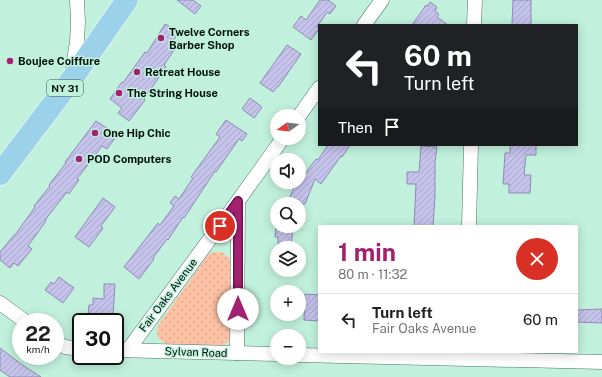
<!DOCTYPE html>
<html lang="en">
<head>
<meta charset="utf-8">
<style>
	body { margin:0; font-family:"Public Sans",sans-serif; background:#f2f2f2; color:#202124; height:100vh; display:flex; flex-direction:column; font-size:15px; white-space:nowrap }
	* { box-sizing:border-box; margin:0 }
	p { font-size:13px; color:#757577 }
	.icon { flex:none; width:22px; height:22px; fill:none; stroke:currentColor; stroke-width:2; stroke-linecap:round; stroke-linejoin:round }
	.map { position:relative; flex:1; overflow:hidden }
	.sheet { position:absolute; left:318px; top:225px; width:260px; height:128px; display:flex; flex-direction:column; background:#fff; border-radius:0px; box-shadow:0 2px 10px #0003 }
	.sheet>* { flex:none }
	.hud { position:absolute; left:318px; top:24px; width:260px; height:122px; border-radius:0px; box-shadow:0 2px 10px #0003; background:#202124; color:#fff; overflow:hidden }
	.needle { width:26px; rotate:255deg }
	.tools { position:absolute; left:270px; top:109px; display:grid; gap:8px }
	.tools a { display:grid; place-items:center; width:36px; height:36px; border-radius:50%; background:#fff; box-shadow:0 2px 10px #0003; font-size:20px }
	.speed { position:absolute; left:12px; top:313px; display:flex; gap:8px; font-size:20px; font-weight:700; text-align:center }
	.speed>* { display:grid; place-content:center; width:52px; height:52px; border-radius:50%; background:#fff; box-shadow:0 2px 10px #0003; line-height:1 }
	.speed small { font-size:10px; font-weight:400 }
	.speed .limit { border:2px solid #111; border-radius:6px; background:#fff; color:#111 }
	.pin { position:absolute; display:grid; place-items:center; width:34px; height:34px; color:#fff; margin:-17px; border:2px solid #fff; border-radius:50%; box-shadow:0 1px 4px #0007 }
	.me { position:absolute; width:44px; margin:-22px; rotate:0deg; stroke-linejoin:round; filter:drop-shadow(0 0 3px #0008) }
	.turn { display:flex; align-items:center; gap:14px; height:84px; padding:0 20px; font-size:18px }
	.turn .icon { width:52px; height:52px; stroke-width:2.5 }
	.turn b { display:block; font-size:28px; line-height:34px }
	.then { display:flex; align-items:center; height:38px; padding:0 20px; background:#0003; gap:8px; font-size:15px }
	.round { display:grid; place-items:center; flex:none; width:42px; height:42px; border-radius:21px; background:#f2f2f2 }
	.summary { display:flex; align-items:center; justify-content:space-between; height:68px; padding:0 20px }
	h1 { font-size:24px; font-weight:700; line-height:30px; color:#a22171 }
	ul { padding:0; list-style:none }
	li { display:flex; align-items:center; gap:12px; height:52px; padding:0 20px; border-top:1px solid #e0e0e0 }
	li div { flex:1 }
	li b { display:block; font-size:15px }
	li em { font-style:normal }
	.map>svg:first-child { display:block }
	.grass { fill:url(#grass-dots) }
	.building { fill:url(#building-hatch); stroke:#8e8bb2 }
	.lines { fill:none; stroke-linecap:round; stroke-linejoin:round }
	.street-casing { stroke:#487564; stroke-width:15 }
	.primary-casing { stroke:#fff; stroke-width:23 }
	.street { stroke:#fff; stroke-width:14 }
	.primary { stroke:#9bd2e9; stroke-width:22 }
	.route-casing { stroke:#691549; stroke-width:10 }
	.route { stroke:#a22171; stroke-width:7 }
	.poi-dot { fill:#a22171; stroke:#c1f1dd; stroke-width:1.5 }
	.labels { text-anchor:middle; stroke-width:3; stroke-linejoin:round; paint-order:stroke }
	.shield { fill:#c1f1dd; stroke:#3c564b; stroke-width:1 }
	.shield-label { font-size:10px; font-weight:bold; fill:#03140d }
	.poi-label { font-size:11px; font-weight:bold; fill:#03140d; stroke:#c1f1dd; text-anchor:start }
	.street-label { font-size:11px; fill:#03140d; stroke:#c1f1dd }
</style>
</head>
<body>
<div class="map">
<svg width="602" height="377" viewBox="0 0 602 377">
	<defs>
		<pattern id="grass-dots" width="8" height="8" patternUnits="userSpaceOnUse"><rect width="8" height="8" fill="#fdc2a4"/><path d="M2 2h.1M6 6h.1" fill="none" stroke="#d7a68c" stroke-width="1.8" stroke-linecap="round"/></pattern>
		<pattern id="building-hatch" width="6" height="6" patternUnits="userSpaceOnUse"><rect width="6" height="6" fill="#c5c3eb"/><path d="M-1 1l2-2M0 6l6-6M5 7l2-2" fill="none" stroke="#a8a7c8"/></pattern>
	</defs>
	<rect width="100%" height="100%" fill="#c1f1dd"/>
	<path class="grass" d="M217 252H222L230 259V339L228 342 224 345H169C159 341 154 335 159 324L207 256 211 253Z"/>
	<g class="building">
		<path d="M177 0H193L201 6 195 14Z"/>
		<path d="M320 0H328L336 6 330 14 327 12 317 27 319 29 311 40 293 27 301 16 306 20Z"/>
		<path d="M513 0H531V25H512Z"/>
		<path d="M430 2 437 7 435 11 439 14 437 17 448 25H412L426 5 428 6Z"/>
		<path d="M165 24 179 32 173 41 178 44 164 65 166 67 144 99 145 100 129 121 118 113 122 108 110 99 122 82 123 83 145 52 147 53Z"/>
		<path d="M287 45 301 54 278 87V86L273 92 260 83Z"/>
		<path d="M250 98 262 107 254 118 242 109Z"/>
		<path d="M226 120 247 134 242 141 239 139 216 172 215 171 184 218 183 217 168 240 167 239 153 258 154 259 139 279 124 267 158 223 160 225 174 206 170 203 175 196 179 199 193 178 191 177 220 137 216 134Z"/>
		<path d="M96 121 108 129 106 132 115 138 107 149 102 146 77 179 79 180 69 194 67 192 45 220 46 221 28 246 32 249 18 266 14 263 10 268 0 260V252L14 235H15L35 207 34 206 50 186 49 185 66 163 65 162Z"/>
		<path d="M328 145H350L342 157 341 156 321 184 315 179 305 204H290L292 198 290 197 294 187H295L316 159 318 160Z"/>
		<path d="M510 145H536V155H526L524 175H531L530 193H509V184H503L505 153H510Z"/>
		<path d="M421 146 437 147 435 162V197L433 226H414L416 184H407V172H419Z"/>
		<path d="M103 198 115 207 101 226 103 228 89 247 75 237Z"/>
		<path d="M276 226H293L291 248H278V237H275Z"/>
		<path d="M59 277 74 288 63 303 45 290 51 282 54 284Z"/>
		<path d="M104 284H115L113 316 88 315 89 305H93V298L104 299Z"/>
		<path d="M305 294 319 295V321L304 320Z"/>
		<path d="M602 309V323L577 322V310Z"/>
		<path d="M0 348 21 364 41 377H10L0 370Z"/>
	</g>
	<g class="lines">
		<g class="street-casing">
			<g id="street">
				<path d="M364 25 382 0"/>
				<path d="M474 25 475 0"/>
				<path d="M72 74 77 41 78 22 77 0"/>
				<path d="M299 116 319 88"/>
				<path d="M469 226 471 145"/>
				<path d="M0 303 26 322"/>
				<path d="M55 342 65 347 81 349"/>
				<path d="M115 350 277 354"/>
				<path d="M128 350 238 201 283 138"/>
				<path d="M237 353 238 201"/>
				<path d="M299 355 602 362"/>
			</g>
		</g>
		<g class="primary-casing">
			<path id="primary" d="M0 174 72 79 127 0"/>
		</g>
		<use href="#street" class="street"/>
		<use href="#primary" class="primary"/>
	</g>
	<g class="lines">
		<g class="route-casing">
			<path id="route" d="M220 226 238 201V309"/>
		</g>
		<use href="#route" class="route"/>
	</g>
	<g class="poi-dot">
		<circle cx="161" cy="38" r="4"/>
		<circle cx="10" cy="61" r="4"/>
		<circle cx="137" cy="72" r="4"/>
		<circle cx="119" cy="93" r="4"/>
		<circle cx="95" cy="133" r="4"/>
		<circle cx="79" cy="159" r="4"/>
	</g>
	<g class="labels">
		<rect class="shield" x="47" y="80" width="36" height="16" rx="3"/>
		<g class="shield-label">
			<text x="65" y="92">NY 31</text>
		</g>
		<g class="poi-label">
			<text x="169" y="36">Twelve Corners<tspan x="169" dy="13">Barber Shop</tspan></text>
			<text x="18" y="65">Boujee Coiffure</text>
			<text x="145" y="76">Retreat House</text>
			<text x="127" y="97">The String House</text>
			<text x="103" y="137">One Hip Chic</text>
			<text x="87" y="163">POD Computers</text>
		</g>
		<g class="street-label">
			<text transform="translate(168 295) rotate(-53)" y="4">Fair Oaks Avenue</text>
			<text transform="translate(196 352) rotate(2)" y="4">Sylvan Road</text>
		</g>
	</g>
</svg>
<div class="tools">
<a><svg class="needle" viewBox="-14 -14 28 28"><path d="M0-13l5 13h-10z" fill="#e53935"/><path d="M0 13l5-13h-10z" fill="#757577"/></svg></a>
<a><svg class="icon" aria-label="sound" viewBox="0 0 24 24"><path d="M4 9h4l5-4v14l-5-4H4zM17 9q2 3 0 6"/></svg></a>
<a><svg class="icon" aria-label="search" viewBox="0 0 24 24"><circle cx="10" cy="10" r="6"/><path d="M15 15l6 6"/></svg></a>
<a><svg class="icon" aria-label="layers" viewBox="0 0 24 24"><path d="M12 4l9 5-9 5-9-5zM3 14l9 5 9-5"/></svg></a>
<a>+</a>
<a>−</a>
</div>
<div class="speed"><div>22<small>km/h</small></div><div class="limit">30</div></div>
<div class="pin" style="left:220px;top:226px;background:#d93025"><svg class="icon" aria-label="arrive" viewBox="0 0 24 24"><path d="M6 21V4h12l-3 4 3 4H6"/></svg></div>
<svg class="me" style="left:238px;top:309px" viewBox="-20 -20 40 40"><circle r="19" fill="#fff"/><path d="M0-13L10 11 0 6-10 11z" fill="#a22171"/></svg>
<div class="hud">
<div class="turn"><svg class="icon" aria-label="left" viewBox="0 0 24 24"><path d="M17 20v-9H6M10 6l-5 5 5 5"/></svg><div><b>60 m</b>Turn left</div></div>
<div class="then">Then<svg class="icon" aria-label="arrive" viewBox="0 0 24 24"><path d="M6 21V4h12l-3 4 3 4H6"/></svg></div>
</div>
<section class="sheet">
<div class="summary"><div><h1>1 min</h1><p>80 m · 11:32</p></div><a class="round" style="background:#d93025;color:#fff"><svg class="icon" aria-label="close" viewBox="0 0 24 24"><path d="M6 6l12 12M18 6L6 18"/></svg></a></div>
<ul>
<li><svg class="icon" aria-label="left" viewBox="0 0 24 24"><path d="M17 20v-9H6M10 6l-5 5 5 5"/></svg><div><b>Turn left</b><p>Fair Oaks Avenue</p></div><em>60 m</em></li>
</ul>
</section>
</div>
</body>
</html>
